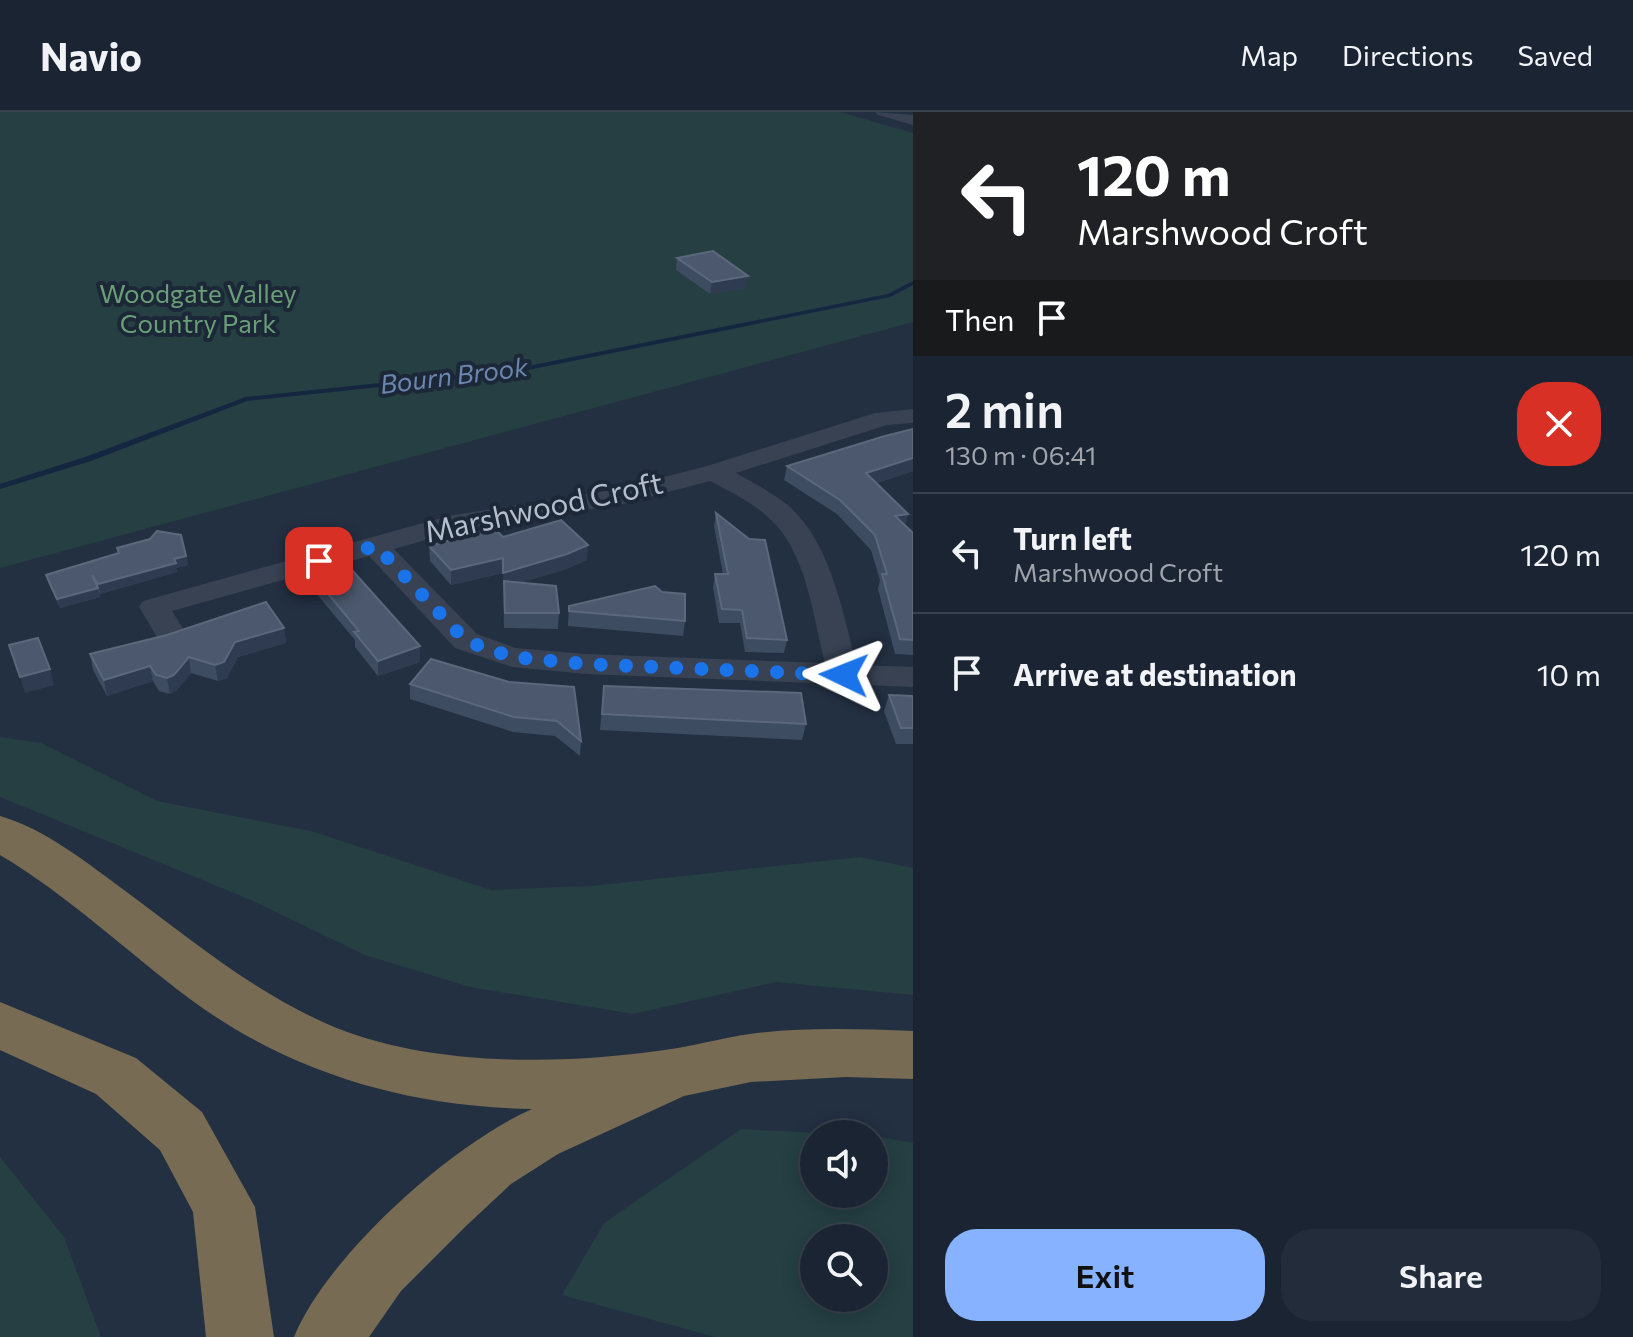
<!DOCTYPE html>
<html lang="en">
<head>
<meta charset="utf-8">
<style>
	body { margin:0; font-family:Commissioner,sans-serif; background:#232c3a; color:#f1f3f6; height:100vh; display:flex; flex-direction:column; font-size:30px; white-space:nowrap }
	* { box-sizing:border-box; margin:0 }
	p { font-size:26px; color:#9fa4ac }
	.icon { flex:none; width:44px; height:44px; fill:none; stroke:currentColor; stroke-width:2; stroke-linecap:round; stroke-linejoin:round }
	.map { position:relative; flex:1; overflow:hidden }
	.panel { display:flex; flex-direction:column; background:#1a2432; width:720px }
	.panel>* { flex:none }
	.top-card { background:#202124; color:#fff; overflow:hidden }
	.buttons { position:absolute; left:800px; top:1008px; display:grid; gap:16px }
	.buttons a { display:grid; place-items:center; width:88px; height:88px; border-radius:50%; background:#1a2432; box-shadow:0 4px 20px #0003,0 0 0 2px #38414d; font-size:40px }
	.pin { position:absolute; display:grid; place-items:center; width:68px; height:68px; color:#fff; margin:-34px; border-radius:16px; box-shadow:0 4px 12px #0006 }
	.me { position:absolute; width:88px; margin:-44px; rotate:272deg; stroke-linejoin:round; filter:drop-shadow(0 0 6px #0008) }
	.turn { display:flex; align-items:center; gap:28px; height:168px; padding:0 32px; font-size:36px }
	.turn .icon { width:104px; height:104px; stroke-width:2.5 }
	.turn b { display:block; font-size:56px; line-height:68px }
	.then { display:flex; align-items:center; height:76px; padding:0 32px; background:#0003; gap:16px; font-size:30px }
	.round { display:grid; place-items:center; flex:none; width:84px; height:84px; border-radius:32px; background:#232c3a }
	.headline { display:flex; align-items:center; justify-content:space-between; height:136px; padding:0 32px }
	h1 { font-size:48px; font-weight:600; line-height:60px }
	.action { display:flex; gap:16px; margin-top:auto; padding:16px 32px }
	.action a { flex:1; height:92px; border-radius:32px; background:#86b2ff; color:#111; font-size:32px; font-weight:600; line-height:92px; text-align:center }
	.action a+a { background:#232c3a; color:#f1f3f6 }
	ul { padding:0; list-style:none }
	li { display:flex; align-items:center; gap:24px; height:120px; padding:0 32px; border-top:2px solid #38414d }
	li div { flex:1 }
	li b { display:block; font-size:30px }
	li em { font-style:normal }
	header { display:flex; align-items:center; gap:48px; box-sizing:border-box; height:112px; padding:0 40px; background:#1a2432; border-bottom:2px solid #38414d }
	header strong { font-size:38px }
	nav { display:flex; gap:44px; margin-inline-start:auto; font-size:28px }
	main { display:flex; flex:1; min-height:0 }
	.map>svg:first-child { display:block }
	.green { fill:#253f43; fill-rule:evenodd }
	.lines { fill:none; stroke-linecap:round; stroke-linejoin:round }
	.stream { fill:#152641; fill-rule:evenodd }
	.minor { fill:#384252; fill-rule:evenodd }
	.highway { fill:#786b54; fill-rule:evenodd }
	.wall { fill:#3e4c61 }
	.shaded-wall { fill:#2e3b50 }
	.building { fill:#4b586d; stroke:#5b687c; stroke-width:2 }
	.route { stroke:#1a73e8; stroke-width:14; stroke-dasharray:0 25.2 }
	.labels { text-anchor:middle; stroke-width:8; stroke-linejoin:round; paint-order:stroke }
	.far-park-label { font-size:26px; fill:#699f77; stroke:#1c2737 }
	.far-water-label { font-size:26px; font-style:italic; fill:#6a86ae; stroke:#1c2737 }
	.street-label { font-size:30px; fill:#b4bdcc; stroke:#1c2737 }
</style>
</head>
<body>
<header>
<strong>Navio</strong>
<nav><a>Map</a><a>Directions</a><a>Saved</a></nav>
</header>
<main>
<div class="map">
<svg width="913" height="1225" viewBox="0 0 913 1225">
	<rect width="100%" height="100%" fill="#233042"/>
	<g class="green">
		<path d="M0 0H840L913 21V210L0 456Z"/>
		<path d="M0 625 41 631 157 689 311 719 491 778 591 774 860 745 913 756V883L776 870 633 902 470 875 365 843 251 788 0 685Z"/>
		<path d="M741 1017 837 1022H814V1082H874V1024L913 1031V1225H715L562 1183 604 1111ZM814 1126H874V1186H814Z"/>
		<path d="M0 1045 64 1125 101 1225H0Z"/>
	</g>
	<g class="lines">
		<path class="stream" d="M913 169V173L890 185 513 261 247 289 91 349 0 377V372L85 345 246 285 513 257 888 182Z"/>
		<g class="minor">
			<path d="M875 0 913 3V13L878 3Z"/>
			<path d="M913 297V311L887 313 736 361C754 371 773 381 789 394 832 433 842 500 857 553L913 555V575L586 562 512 555 455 536 369 444 172 499 184 518 179 525 168 527 157 525 139 495 143 489 448 404 618 377 707 354 875 301ZM710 369C730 380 752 390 769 406 807 440 813 505 825 551L586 542 516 536 477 522 394 437 461 418 623 392Z"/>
		</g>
		<g class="highway">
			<path d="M0 704C45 717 86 750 124 778 189 826 251 878 325 911 428 957 570 953 678 936 702 932 726 925 750 922 803 915 859 917 913 919V967L846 965 751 970 684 984 558 1042 511 1072 466 1114 401 1179 369 1225H294C327 1144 452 1032 532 997 407 995 290 961 190 887 126 839 69 784 0 743Z"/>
			<path d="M0 890 136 946 202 1000 255 1095 274 1225H206L193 1100 160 1038 96 982 0 938Z"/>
		</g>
	</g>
	<g class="wall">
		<path d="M677 146 746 176 710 182 676 158Z"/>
		<path d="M787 354 913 359 877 371 908 402 905 414 913 421V543L895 542 878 477 880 468 871 438 837 402 784 368Z"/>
		<path d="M716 401 787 528 784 541 745 540 740 511H719L713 475 715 462H723L714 414Z"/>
		<path d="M503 425 587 448 566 457 520 471 559 501 558 517 504 516 503 461 451 473 430 449 429 434Z"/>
		<path d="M117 436 186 444 188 453 176 456 177 460 100 482 99 481 100 485 60 496 49 473 46 463 118 441Z"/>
		<path d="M309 459 420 550 378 564 355 535V528L310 474Z"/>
		<path d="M569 494 685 509 683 524 568 514Z"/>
		<path d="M284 516 286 531 238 545 227 566 218 569 191 561 177 578 170 582 159 579 153 569 107 584 93 558 90 542 167 523Z"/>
		<path d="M509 570 581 629 580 644 555 624 513 620 410 587V572Z"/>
		<path d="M604 574 806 612 802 628 600 618Z"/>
		<path d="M889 583 913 584V632H896L884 599Z"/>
	</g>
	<g class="shaded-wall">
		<path d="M748 164 746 176 710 182 712 170Z"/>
		<path d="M913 346V359L863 375 866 361Z"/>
		<path d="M908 402 905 416 895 404Z"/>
		<path d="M588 433 587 448 566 457 503 476V461Z"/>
		<path d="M186 444 188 453 176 456 177 460 100 482 98 472Z"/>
		<path d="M503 446V461L451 473V458Z"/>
		<path d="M98 476 100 485 60 496 57 487Z"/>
		<path d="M284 516 286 531 238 545 227 566 218 569 215 553 235 530Z"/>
		<path d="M420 534V550L378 564V549Z"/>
		<path d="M189 545 191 561 177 578 170 582 167 566Z"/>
		<path d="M150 554 153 569 107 584 104 568Z"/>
		<path d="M50 557 54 573 25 581 20 565Z"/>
	</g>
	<g class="building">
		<path d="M713 139 748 164 712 170 677 146Z"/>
		<path d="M913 317V346L866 361 908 402 895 404 913 421V528L900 527 882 462H887L875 423 840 388 787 354 885 324Z"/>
		<path d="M716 401 749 427 765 428 787 528 747 526 742 498 722 497 715 462H728Z"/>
		<path d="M561 408 588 433 567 442 503 461V446L451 458 429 434 494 416 503 425Z"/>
		<path d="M157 419 181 423 186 444 174 447 176 451 98 472 92 463 98 476 57 487 46 463 119 441 117 436 150 427Z"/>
		<path d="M343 448 420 534 378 549 354 520 359 519 309 459Z"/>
		<path d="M504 469 556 474 559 501H505Z"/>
		<path d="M655 474 662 480 685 482V509L569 499V494Z"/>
		<path d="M266 490 284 516 235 530 224 550 215 553 189 545 174 563 167 566 156 563 150 554 104 568 90 542 167 523Z"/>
		<path d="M38 526 50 557 20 565 9 533Z"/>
		<path d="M431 547 509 570 574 575 581 629 557 609 514 605 410 572Z"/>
		<path d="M604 574 801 581 806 612 602 602Z"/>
		<path d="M889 583 913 584V616H901Z"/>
	</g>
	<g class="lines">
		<path class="route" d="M319 449 376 434 466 529 512 545 586 552 844 563"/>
	</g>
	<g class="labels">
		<g class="far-park-label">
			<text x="198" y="191">Woodgate Valley<tspan x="198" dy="30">Country Park</tspan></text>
		</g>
		<g class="far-water-label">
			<text transform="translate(454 264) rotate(-7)" y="9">Bourn Brook</text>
		</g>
		<g class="street-label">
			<text transform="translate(544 396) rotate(-12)" y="10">Marshwood Croft</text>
		</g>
	</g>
</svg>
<div class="buttons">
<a><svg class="icon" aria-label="sound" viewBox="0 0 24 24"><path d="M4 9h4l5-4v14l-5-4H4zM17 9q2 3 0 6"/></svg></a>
<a><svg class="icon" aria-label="search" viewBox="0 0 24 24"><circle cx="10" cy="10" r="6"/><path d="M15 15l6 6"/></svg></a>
</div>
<div class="pin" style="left:319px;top:449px;background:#d93025"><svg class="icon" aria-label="arrive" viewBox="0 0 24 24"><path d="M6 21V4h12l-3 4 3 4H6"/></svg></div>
<svg class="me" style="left:844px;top:563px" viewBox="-20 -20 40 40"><path d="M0-17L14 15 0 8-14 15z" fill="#1a73e8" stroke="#fff" stroke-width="4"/></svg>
</div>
<section class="panel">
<div class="top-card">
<div class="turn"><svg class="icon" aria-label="left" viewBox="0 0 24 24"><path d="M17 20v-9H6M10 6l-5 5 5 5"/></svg><div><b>120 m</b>Marshwood Croft</div></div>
<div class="then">Then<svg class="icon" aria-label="arrive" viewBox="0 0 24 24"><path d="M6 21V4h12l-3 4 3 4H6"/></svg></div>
</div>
<div class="headline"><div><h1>2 min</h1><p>130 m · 06:41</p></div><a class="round" style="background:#d93025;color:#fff"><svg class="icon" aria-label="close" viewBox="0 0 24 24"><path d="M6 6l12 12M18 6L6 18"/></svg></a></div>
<ul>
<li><svg class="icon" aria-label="left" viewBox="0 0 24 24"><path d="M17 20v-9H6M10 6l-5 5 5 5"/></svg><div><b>Turn left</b><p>Marshwood Croft</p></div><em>120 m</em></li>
<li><svg class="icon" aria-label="arrive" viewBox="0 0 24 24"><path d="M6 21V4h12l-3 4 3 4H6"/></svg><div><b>Arrive at destination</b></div><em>10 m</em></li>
</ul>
<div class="action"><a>Exit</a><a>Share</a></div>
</section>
</main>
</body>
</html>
